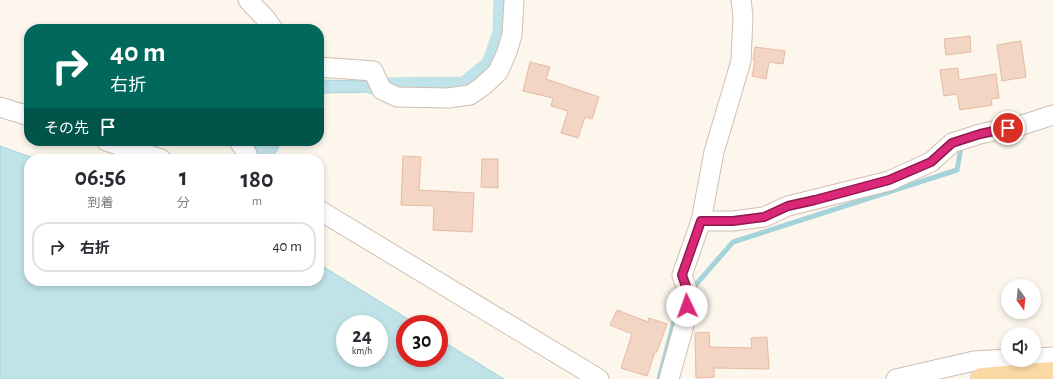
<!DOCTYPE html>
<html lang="ja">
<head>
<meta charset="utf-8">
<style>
	body { margin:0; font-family:"Alegreya Sans","Noto Sans JP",sans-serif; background:#f2f2f3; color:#2b2b33; height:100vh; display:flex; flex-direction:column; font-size:15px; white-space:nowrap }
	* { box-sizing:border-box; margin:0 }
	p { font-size:13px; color:#7c7c81 }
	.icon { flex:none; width:22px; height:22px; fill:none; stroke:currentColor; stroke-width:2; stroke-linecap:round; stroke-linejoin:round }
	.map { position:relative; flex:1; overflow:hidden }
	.side { position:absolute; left:24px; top:154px; width:300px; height:132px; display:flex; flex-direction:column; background:#fff; border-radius:16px; box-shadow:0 2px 6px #0003 }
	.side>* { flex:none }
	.top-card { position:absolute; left:24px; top:24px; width:300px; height:122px; border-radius:16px; box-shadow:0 2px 6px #0003; background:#00695c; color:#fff; overflow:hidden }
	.needle { width:26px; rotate:165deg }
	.controls { position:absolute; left:1001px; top:279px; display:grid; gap:8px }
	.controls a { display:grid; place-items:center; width:40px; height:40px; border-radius:50%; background:#fff; box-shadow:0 2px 6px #0003; font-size:20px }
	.speed { position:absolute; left:336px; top:315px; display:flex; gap:8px; font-size:20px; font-weight:700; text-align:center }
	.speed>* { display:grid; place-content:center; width:52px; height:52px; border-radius:50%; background:#fff; box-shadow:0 2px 6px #0003; line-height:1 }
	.speed small { font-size:10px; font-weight:400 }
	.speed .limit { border:6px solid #d22; background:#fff; color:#111 }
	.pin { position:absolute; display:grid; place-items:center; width:34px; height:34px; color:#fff; margin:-17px; border:2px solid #fff; border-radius:50%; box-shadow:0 1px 4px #0007 }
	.me { position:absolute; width:44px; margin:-22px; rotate:357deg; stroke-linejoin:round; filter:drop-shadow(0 0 3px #0008) }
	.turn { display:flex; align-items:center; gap:14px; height:84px; padding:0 20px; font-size:18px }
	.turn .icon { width:52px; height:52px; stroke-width:2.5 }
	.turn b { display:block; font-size:28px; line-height:34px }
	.then { display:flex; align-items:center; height:38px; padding:0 20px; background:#0003; gap:8px; font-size:15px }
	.eta { display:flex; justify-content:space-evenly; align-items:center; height:68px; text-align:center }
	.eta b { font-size:24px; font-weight:600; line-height:28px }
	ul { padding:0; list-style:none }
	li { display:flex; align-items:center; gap:12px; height:50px; margin:0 8px 6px; padding:0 12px; border:2px solid #e1e1e2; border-radius:16px }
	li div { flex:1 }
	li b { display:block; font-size:15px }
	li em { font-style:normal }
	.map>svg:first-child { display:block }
	.water { fill:#bfe3e8; stroke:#a5d3da; fill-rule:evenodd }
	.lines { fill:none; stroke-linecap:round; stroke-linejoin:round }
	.stream { stroke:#a5d3da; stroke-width:5 }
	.canal { stroke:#bfe3e8; stroke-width:17 }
	.building { fill:#f3d5c3; stroke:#e6bba3 }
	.street-casing { stroke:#d1beb0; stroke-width:21 }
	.primary-casing { stroke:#dad1cd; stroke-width:24 }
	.street { stroke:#fff; stroke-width:19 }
	.primary { stroke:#fbd9a5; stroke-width:22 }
	.route-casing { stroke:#8e194d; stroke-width:10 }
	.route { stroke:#db2777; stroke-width:7 }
</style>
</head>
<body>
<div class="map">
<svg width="1053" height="379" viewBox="0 0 1053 379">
	<rect width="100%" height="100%" fill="#fdf6ec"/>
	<g class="water">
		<path d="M319 80 369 81 373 92 319 93Z"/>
		<path d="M255 141H282L272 159H254L256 143Z"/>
		<path d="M0 146 36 159H29V281H319V264L416 324H405V358H439V339L504 379H0ZM345 324H379V358H345Z"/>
	</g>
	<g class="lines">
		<g class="stream">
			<path d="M692 289 733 242 957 170 961 148"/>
			<path d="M659 379 675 318 680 308"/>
		</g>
		<path class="canal" d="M372 86 464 85 490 64 501 32 502 0"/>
	</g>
	<g class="building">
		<path d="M970 36 971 52 946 55 944 39Z"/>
		<path d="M1021 41 1026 77 1002 81 997 45Z"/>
		<path d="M755 47 785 51 783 64 769 62 766 79 752 76 755 60H753Z"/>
		<path d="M530 62 550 67 546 79 599 97 592 119 585 117 578 138 561 133 568 111 551 106 553 98 523 91Z"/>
		<path d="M958 68 959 80 996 74 999 98 991 99 992 105 960 110 957 94 944 96 940 70Z"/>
		<path d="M403 156 421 157 419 190 474 193 472 232 433 230 434 206 401 205Z"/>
		<path d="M482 159H498V188L481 187Z"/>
		<path d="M617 310 648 322 649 318 667 324 657 352H655L647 376 621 368 632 334 610 325Z"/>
		<path d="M709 332 710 347 752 348 751 338 767 337 769 369 714 368V377L696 378 695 333Z"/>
	</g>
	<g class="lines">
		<g class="street-casing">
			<g id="street">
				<path d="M248 0 266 19 273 29"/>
				<path d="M319 67 373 71 382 90 397 97 448 98 470 95 483 86 498 72 507 52 512 35 514 0"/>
				<path d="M0 107 29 116"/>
				<path d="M106 141 161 159"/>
				<path d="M239 141 247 154 244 159"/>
				<path d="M319 210 599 379"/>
				<path d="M701 221H733L764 217 788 206 889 181 931 162 952 143 980 134 1022 125 1053 115"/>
				<path d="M1034 358 1053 357"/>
				<path d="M669 379 686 318 689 295 682 275 701 221 714 152 741 61 743 16 741 0"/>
				<path d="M896 379 974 361 1008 359"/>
			</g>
		</g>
		<g class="primary-casing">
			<path id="primary" d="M982 379 1053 373"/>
		</g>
		<use href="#street" class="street"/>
		<use href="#primary" class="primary"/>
	</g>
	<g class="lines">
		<g class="route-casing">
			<path id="route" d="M687 306 689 295 682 275 701 221H733L764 217 788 206 815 200 889 180 931 162 952 143 980 134 1008 128"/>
		</g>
		<use href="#route" class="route"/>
	</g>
</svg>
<div class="controls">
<a><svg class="needle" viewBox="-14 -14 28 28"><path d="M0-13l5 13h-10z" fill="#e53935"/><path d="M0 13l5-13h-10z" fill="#7c7c81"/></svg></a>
<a><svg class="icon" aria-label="sound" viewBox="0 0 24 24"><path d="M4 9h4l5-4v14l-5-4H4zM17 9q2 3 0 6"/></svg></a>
</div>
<div class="speed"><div>24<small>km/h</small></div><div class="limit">30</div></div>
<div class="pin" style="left:1008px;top:128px;background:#d93025"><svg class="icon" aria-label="arrive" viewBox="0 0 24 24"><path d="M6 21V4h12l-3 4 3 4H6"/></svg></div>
<svg class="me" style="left:687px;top:306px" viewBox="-20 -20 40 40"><circle r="19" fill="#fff"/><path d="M0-13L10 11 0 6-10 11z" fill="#db2777"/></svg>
<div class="top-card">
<div class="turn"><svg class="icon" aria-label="right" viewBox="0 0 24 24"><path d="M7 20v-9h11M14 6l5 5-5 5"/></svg><div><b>40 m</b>右折</div></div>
<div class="then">その先<svg class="icon" aria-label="arrive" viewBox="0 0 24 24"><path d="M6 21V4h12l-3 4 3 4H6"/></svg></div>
</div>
<section class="side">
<div class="eta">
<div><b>06:56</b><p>到着</p></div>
<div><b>1</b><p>分</p></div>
<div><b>180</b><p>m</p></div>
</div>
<ul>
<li><svg class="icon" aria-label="right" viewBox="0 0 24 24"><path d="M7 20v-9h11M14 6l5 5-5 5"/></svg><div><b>右折</b></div><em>40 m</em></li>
</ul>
</section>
</div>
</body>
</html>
